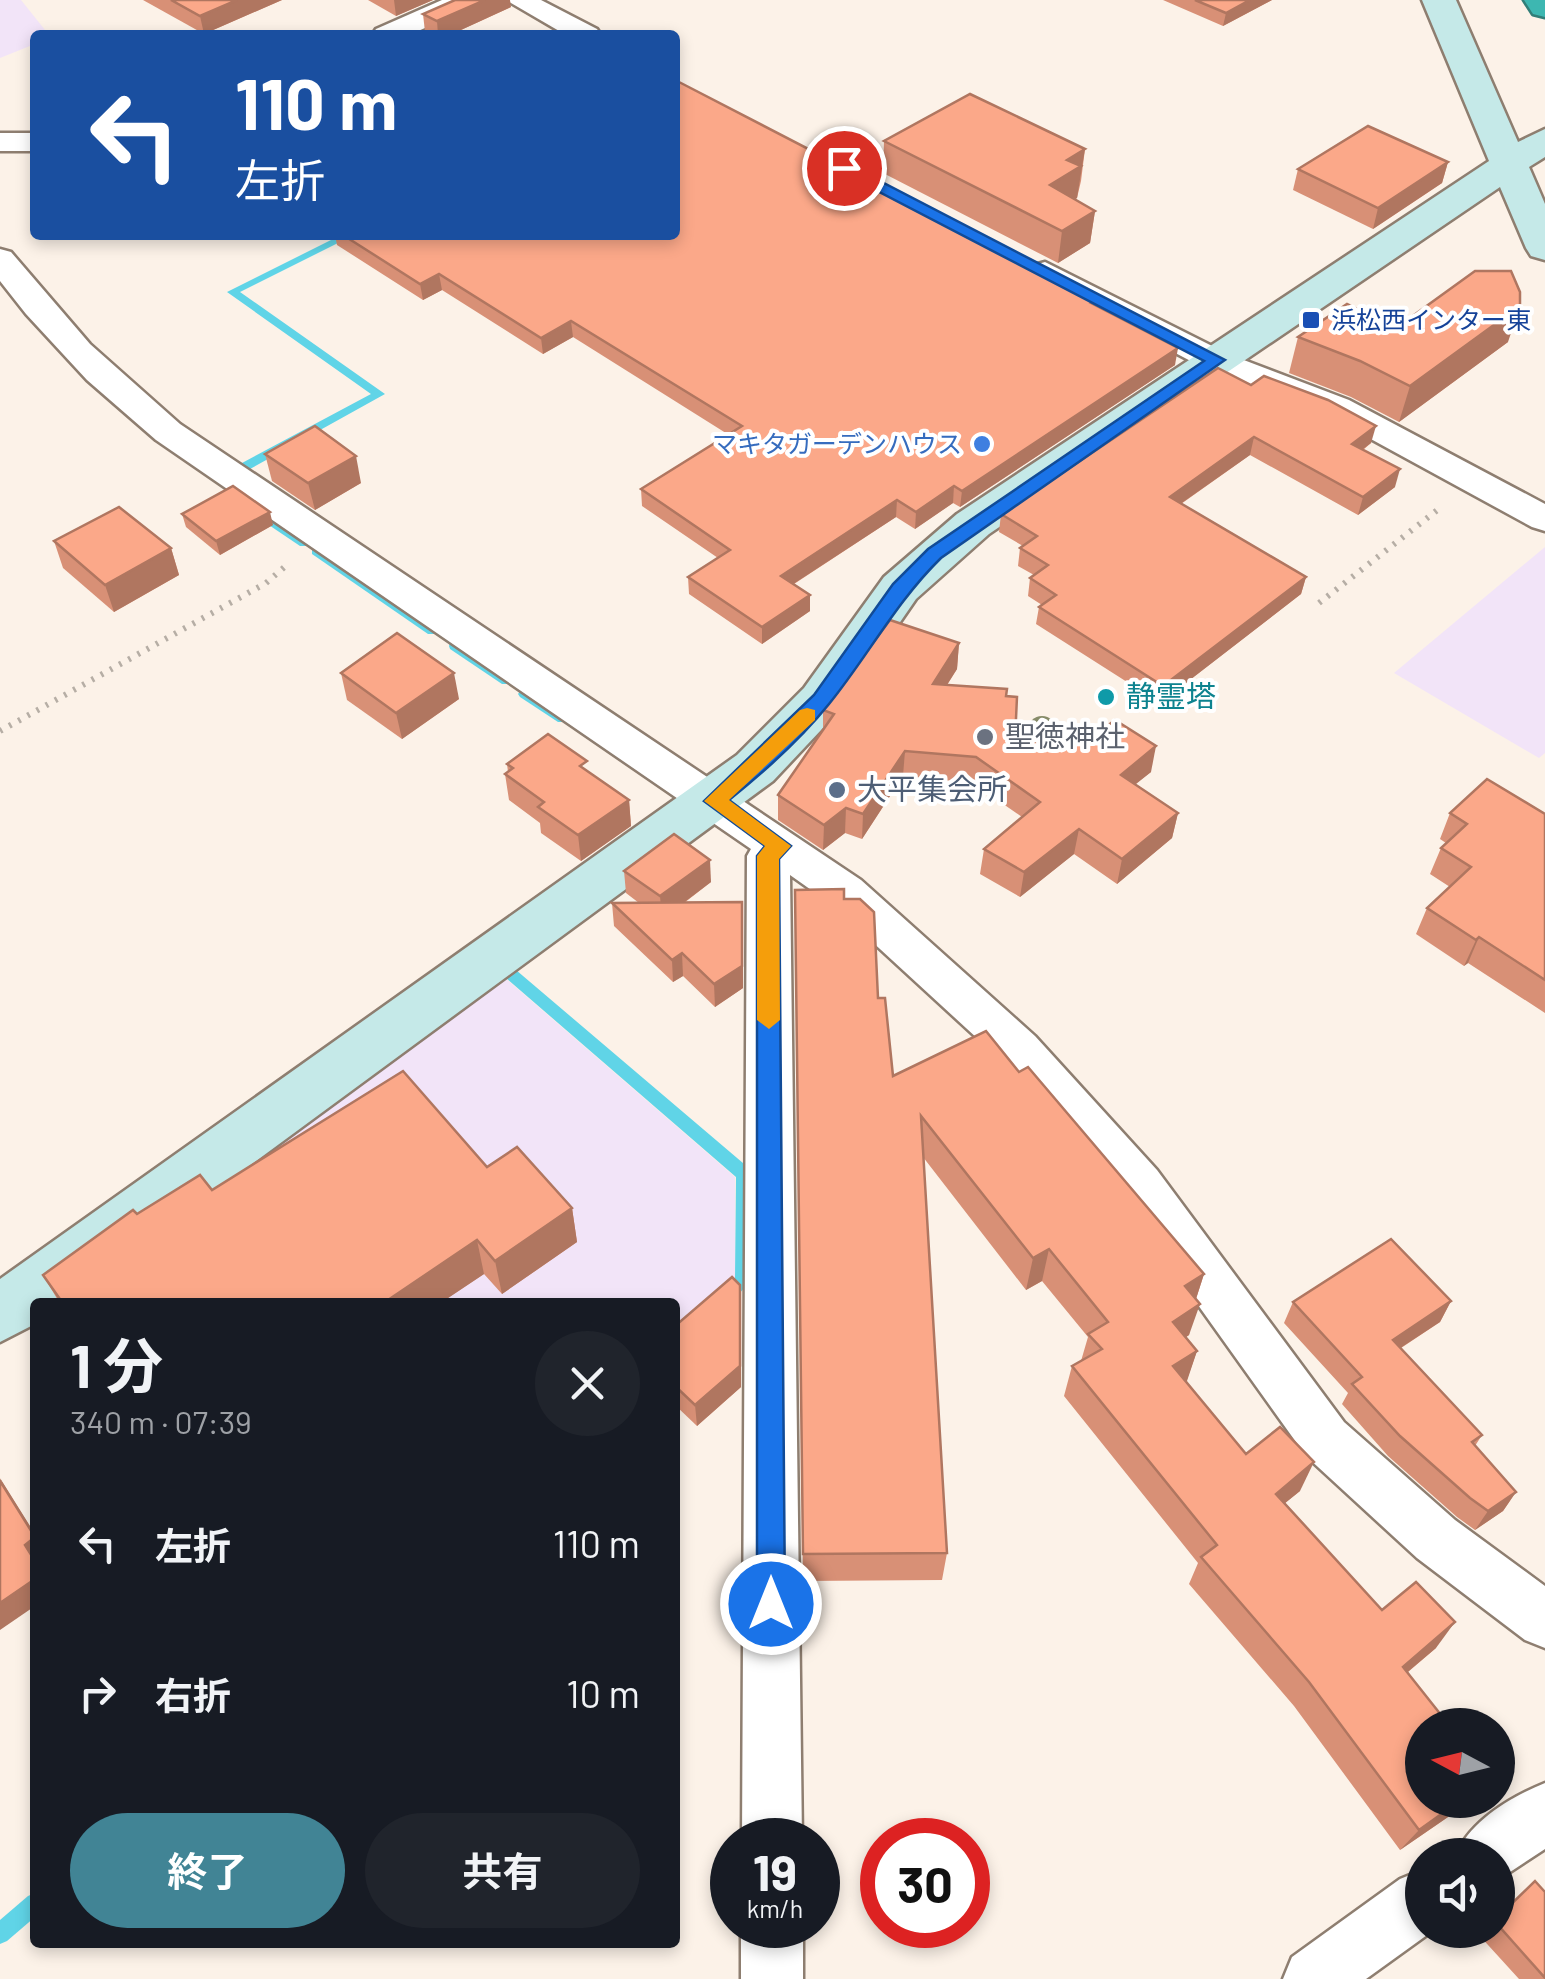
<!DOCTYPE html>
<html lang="ja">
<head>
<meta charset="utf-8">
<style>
	body { margin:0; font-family:Barlow,"Noto Sans JP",sans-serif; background:#20242c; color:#f1f3f6; height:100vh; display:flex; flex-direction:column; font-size:38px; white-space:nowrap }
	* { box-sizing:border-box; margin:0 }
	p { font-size:32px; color:#9ea1a6 }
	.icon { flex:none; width:55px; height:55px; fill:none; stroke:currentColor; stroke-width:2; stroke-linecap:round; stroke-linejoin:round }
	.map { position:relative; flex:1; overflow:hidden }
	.side { position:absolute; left:30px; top:1298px; width:650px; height:650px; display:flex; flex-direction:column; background:#171b24; border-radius:10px; box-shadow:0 5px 15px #0003 }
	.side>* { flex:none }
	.hud { position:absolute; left:30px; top:30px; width:650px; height:210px; border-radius:10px; box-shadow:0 5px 15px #0003; background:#1a4fa0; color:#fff; overflow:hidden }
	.needle { width:65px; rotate:277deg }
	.buttons { position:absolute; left:1405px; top:1708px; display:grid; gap:20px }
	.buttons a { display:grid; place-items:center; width:110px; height:110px; border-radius:50%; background:#171b24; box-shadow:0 5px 15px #0003; font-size:50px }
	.speed { position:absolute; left:710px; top:1818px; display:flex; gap:20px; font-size:50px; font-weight:700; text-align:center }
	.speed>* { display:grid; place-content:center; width:130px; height:130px; border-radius:50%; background:#171b24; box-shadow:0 5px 15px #0003; line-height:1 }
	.speed small { font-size:25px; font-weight:400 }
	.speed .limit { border:15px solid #d22; background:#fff; color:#111 }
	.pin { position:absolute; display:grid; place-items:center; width:85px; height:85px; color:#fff; margin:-42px; border:5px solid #fff; border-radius:50%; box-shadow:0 2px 10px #0007 }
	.me { position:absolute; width:110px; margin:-55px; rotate:0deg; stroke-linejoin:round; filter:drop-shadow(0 0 8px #0008) }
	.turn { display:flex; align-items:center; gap:35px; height:210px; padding:0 40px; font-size:45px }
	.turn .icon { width:130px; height:130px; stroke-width:2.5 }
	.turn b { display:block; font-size:70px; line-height:85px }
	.round { display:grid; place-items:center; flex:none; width:105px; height:105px; border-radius:52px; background:#20242c }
	.head { display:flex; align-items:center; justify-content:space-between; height:170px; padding:0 40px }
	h1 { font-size:60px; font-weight:700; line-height:75px }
	.action { display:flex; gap:20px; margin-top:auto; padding:20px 40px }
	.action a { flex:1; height:115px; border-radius:60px; background:#418495; color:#fff; font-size:40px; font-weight:700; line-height:115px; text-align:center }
	.action a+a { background:#20242c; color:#f1f3f6 }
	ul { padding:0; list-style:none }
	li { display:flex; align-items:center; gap:30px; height:150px; padding:0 40px }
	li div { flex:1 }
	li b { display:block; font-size:38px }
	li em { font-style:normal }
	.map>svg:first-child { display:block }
	.industrial { fill:#f2e4f8 }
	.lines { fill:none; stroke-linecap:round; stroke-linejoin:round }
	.stream { fill:#60d4e7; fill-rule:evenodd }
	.street-casing { stroke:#8e7e70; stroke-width:5 }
	.secondary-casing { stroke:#8e7e70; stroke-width:5 }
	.highway-casing { stroke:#317e78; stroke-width:5 }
	.path { stroke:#b6aea5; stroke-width:6; stroke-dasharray:2.5 8; stroke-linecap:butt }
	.street { fill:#fff; fill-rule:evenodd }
	.secondary { fill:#c5e9e8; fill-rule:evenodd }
	.highway { fill:#3db7b1; fill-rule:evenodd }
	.tree { fill:#868b68 }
	.wall { fill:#d89076 }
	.shaded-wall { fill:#b07660 }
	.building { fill:#fba889; stroke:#b07660; stroke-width:2.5 }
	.route { fill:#1a73e8; stroke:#114b97; stroke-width:2.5 }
	.slow { fill:#f59e0b }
	.transit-dot { fill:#1a4fb4; stroke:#fff; stroke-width:4 }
	.shop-dot { fill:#3f7fe0; stroke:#fff; stroke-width:4 }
	.culture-dot { fill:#0f9aa8; stroke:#fff; stroke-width:4 }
	.worship-dot { fill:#6b7280; stroke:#fff; stroke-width:4 }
	.service-dot { fill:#5c6f8a; stroke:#fff; stroke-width:4 }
	.labels { text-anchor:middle; stroke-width:8; stroke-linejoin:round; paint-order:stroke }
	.far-transit-label { font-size:25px; fill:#164399; stroke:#fff; text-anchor:start }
	.far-shop-label { font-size:25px; fill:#366cbe; stroke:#fff; text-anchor:end }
	.culture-label { font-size:30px; fill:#0d838f; stroke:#fff; text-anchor:start }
	.worship-label { font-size:30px; fill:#5b616d; stroke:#fff; text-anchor:start }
	.service-label { font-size:30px; fill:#4e5e75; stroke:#fff; text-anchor:start }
</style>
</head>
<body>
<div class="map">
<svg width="1545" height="1979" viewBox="0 0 1545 1979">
	<rect width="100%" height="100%" fill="#fcf2e8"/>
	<g class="industrial">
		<path d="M0 0H21L49 35H35V44L0 58Z"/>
		<path d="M1545 547V753L1539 758 1394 673Z"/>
		<path d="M505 978 735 1177V1278L675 1330V1302H59Z"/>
	</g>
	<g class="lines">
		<g class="stream">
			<path d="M341 235H354L240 292 385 394 250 469H242V463L371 394 227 292Z"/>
			<path d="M255 506 308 540V546H300L251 513V507Z"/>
			<path d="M316 547 438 628 439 631 438 634H428L312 554V548Z"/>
			<path d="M455 642 512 678 514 681 512 684H502L450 649 449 646 450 643Z"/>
			<path d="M525 689 568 716 570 719 568 722H558L520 697 518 694 520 691Z"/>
			<path d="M511 968 516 970 750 1169 752 1174 751 1281 732 1301 726 1303 720 1301 718 1296 735 1278 736 1177 506 978 504 974 506 970Z"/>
			<path d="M35 1893V1917L7 1941 0 1944V1920L28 1896Z"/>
		</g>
		<g class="street-casing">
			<g id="street">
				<path d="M442 0H479L475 6 409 35H372L376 29Z"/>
				<path d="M506 0H541L597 29 601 35H566Z"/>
				<rect x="0" y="133" width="35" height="18"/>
				<path d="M0 249 11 252 90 344 180 424 861 880 1035 1036 1157 1170 1344 1422 1455 1520 1545 1586V1648L1525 1640 1417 1558 1306 1456 1123 1200 1003 1062 831 904 790 875 802 1840H742L747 856 751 849 156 440 87 380 26 314 0 281Z"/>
				<path d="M1045 262 1228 354 1349 400 1545 504V531L1532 527 1325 414 1204 368 1034 279 1029 272 1034 265Z"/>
				<path d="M1545 1783V1849L1498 1880V1855H1456C1470 1821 1511 1797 1545 1783Z"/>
				<path d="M1422 1870V1930H1434L1366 1979H1283L1292 1957 1400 1879Z"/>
				<rect x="741" y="1925" width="62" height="54"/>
			</g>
		</g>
		<g class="secondary-casing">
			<path id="secondary" d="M1422 0H1456L1518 142 1545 129V157L1529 167 1545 204V260L1531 256 1526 248 1500 187 989 534 916 599 838 712 773 781 64 1302H35V1324L0 1342V1279L737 755 804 688 884 577 957 514 1489 161Z"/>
		</g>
		<g class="highway-casing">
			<path id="highway" d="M1524 0H1545V17L1533 14Z"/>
		</g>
		<g class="path">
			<path d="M1319 603 1440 508"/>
			<path d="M0 731 266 583 288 564"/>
		</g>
		<use href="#street" class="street"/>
		<use href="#secondary" class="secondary"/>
		<use href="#highway" class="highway"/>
	</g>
	<circle class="tree" cx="1042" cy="730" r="14"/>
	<g class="wall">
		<path d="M143 0H282L204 34Z"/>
		<path d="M368 0H433L396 16Z"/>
		<path d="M1163 0H1272L1223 26Z"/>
		<path d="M511 7 450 35H431L425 32 423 14Z"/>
		<path d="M884 141 1085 149 1081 181 1077 198 1075 199 1095 211 1090 243 1058 263 883 173Z"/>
		<path d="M1448 162 1442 183 1373 229 1293 190 1298 169Z"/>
		<path d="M335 235H675L1098 299 1096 306 1175 365 960 507 953 503 915 529 896 517 794 584 810 595V611L762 644 689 594 688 577 718 558 642 506 641 489 729 435 573 337 543 354 442 290 423 300 337 245Z"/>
		<path d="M1396 328 1508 342 1399 422 1351 397 1289 373 1298 337Z"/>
		<path d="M1218 368 1371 443 1363 450 1395 487 1358 515 1250 455 1181 504 1306 577 1301 594 1160 703 1036 624 1039 607 1042 605 1028 596 1030 578 1034 575 1018 566 1020 548 1023 546 999 532 1001 514Z"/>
		<path d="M265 454 361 483 315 510 272 481Z"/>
		<path d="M182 514 273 525 220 555 186 527Z"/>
		<path d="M54 541 171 548 179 575 114 612 63 568Z"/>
		<path d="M959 643 957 669 947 685 1006 696 1015 740 1151 772 1135 784 1178 813 1172 838 1117 884 1074 854 1020 897 980 874 984 849 1022 817 973 783 903 776 862 839 845 833 823 850 778 820V795L823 731V710Z"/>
		<path d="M341 673 459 699 402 739 347 700Z"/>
		<path d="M507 764 588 771 629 800 631 826 581 861 541 833 540 823 509 800 505 774 508 772Z"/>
		<path d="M1450 813 1545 814V1013L1468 963 1464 966 1416 934 1427 908 1450 887 1430 874 1441 848 1446 843 1440 839Z"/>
		<path d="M624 871 711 882 684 903 743 988 715 1007 683 976 673 982 614 926 612 903H639L626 893Z"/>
		<path d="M795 890 844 899 878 998 893 1076 1019 1072 1204 1274 1196 1299 1189 1335 1186 1337 1197 1351 1186 1382 1246 1454 1300 1491 1285 1503 1382 1610 1436 1648 1408 1672 1464 1806 1400 1850 1294 1706 1189 1584 1198 1563 1064 1396 1072 1366 1081 1361 1088 1337 1042 1281 1026 1290 923 1157 947 1553 942 1580 803 1581Z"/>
		<path d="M487 1167 572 1208 577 1242 502 1294 484 1274 442 1302H59L43 1275 212 1190Z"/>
		<path d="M1451 1301 1440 1322 1401 1348 1482 1435 1475 1446 1516 1492 1503 1511 1475 1530 1457 1517 1388 1456 1342 1404 1348 1393 1284 1323 1293 1302Z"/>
		<path d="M675 1326 741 1387 697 1426 675 1405Z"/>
		<path d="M1535 1881 1545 1979H1519L1478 1934 1482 1930H1498V1915Z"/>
	</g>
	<g class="shaded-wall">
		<path d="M237 0H282L204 34 200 16Z"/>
		<path d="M394 0H433L396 16Z"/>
		<path d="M485 0H510L511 7 450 35H438L437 21Z"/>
		<path d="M1250 0H1272L1223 26 1226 13Z"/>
		<path d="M1085 149 1077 198 1047 217 1050 185 1067 160Z"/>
		<path d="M1448 162 1442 183 1373 229 1378 208Z"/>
		<path d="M1095 211 1090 243 1058 263 1062 231Z"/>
		<path d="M439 274 442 290 423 300 420 284Z"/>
		<path d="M1520 306 1508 342 1399 422 1410 386Z"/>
		<path d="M571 321 573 337 543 354 541 338Z"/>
		<path d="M1178 348 1175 365 960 507 962 491Z"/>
		<path d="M1376 426 1371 443 1347 461 1352 444Z"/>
		<path d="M1254 437 1250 455 1166 514 1170 497Z"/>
		<path d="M356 456 361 483 315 510 308 483Z"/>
		<path d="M1400 469 1395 487 1358 515 1363 497Z"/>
		<path d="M954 486 953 503 915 529 916 512Z"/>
		<path d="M897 500 896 517 781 592V576Z"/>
		<path d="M270 512 273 525 220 555 216 541Z"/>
		<path d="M171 548 179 575 114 612 105 585Z"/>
		<path d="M1306 577 1301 594 1160 703 1163 686Z"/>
		<path d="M810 595V611L762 644V627Z"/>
		<path d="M959 643 957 669 931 710 933 684Z"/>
		<path d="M454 673 459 699 402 739 396 713Z"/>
		<path d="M1156 746 1151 772 1116 800 1121 775Z"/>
		<path d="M905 751 903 776 862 839 863 814Z"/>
		<path d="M629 800 631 826 581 861 578 835Z"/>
		<path d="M846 808 845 833 823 850 824 825Z"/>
		<path d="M1178 813 1172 838 1117 884 1122 859Z"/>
		<path d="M1079 829 1074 854 1020 897 1024 872Z"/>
		<path d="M710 860 711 882 662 919 660 896Z"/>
		<path d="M743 925V988L715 1007 714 984Z"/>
		<path d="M1479 937 1468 963 1464 966 1476 940Z"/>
		<path d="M682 953 683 976 673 982 672 960Z"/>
		<path d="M572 1208 577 1242 502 1294 495 1261Z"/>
		<path d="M477 1240 484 1274 442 1302H385Z"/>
		<path d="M1049 1249 1042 1281 1026 1290 1033 1258Z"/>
		<path d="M1204 1274 1194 1305 1185 1286Z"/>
		<path d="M1451 1301 1440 1322 1382 1360 1393 1340Z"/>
		<path d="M1200 1304 1189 1335 1163 1353 1173 1322Z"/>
		<path d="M741 1307V1387L697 1426 695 1405Z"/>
		<path d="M1197 1351 1187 1381 1162 1396 1173 1366Z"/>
		<path d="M1314 1462 1300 1491 1263 1521 1276 1494Z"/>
		<path d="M0 1478 35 1534V1561L25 1545Z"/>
		<path d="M1516 1492 1503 1511 1475 1530 1488 1511Z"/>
		<path d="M35 1579V1606L0 1630V1603Z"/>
		<path d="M1455 1622 1436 1648 1385 1691 1403 1667Z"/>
		<path d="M1461 1800H1469L1464 1806 1400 1850 1419 1830Z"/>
	</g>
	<g class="building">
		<path d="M171 0H237L200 16Z"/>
		<path d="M455 0H485L437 21 423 14Z"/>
		<path d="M1195 0H1250L1226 13Z"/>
		<path d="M679 82 1098 299 1091 303 1178 348 962 491 954 486 916 512 897 500 781 576 810 595 762 627 688 577 730 550 641 489 742 426 571 321 541 338 439 274 420 284 343 235H675V83Z"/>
		<path d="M970 94 1085 149 1067 160 1081 166 1050 185 1095 211 1062 231 884 141Z"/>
		<path d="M1368 126 1448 162 1378 208 1298 169Z"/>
		<path d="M1475 271H1511L1520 292V306L1410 386 1360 361 1298 337 1347 304 1396 328Z"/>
		<path d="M1218 368 1251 385 1264 376 1328 400 1376 426 1352 444 1400 469 1363 497 1254 437 1170 497 1306 577 1163 686 1039 607 1056 595 1030 578 1048 565 1020 548 1037 536 1001 514Z"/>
		<path d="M315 426 356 456 308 483 265 454Z"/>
		<path d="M233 486 270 512 216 541 182 514Z"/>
		<path d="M119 507 171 548 105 585 54 541Z"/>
		<path d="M890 620 959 643 933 684 1007 689 1006 696 1017 697 1015 740 1082 745 1115 720 1156 746 1121 775 1178 813 1122 859 1079 829 1024 872 984 849 1040 802 976 757 905 751 863 814 846 808 824 825 778 795 834 714 823 710Z"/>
		<path d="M397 633 454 673 396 713 341 673Z"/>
		<path d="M548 734 587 761 580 766 629 800 578 835 538 807 544 802 505 774 513 768 507 764Z"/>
		<path d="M1487 779 1545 814V980L1479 937 1476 940 1427 908 1471 867 1441 848 1467 824 1450 813Z"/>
		<path d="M674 834 710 860 660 896 624 871Z"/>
		<path d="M844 889V899H860L874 912 878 998H885L893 1076 986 1031 1019 1072 1028 1067 1204 1274 1185 1286 1200 1304 1173 1322 1197 1351 1173 1366 1246 1454 1280 1427 1314 1462 1276 1494 1382 1610 1416 1582 1455 1622 1403 1667 1449 1725H1422V1800H1461L1419 1830 1309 1682 1201 1557 1217 1545 1072 1366 1102 1349 1088 1334 1108 1322 1049 1249 1033 1258 921 1116 947 1553 803 1554 795 890Z"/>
		<path d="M742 902V966L714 984 682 953 672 960 612 903Z"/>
		<path d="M403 1071 487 1167 517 1147 572 1208 495 1261 477 1240 385 1302H62L43 1275 133 1210 137 1214 200 1175 212 1190Z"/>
		<path d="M1391 1239 1451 1301 1393 1340 1482 1435 1472 1442 1516 1492 1488 1511 1470 1498 1400 1436 1352 1384 1362 1377 1293 1302Z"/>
		<path d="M732 1277 740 1285V1366L695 1405 675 1386V1326Z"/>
		<path d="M0 1481 35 1537 25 1545 35 1561V1579L0 1603Z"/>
		<path d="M1535 1881 1545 1892V1978L1498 1925V1917Z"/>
	</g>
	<path class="route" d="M839 165H849L1225 360 941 558C896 602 868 656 829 704 800 740 764 772 729 800L791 846 779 859 785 1604 781 1614 771 1618 761 1614 757 1604V856L765 846 704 801 814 695 893 584 928 549 1204 361 839 171Z"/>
	<path class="slow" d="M807 708 815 710V720L729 800 791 846 779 859 780 1020 769 1029 757 1020V856L765 846 704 801 800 710Z"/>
	<rect class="transit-dot" x="1301" y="310" width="20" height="20" rx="5"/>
	<circle class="shop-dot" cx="982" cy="444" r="10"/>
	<circle class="culture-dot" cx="1106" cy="697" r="10"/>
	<circle class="worship-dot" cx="985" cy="737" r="10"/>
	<circle class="service-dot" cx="837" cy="790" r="10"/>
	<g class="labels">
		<g class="far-transit-label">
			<text x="1331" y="329">浜松西インター東</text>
		</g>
		<g class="far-shop-label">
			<text x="962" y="453">マキタガーデンハウス</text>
		</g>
		<g class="culture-label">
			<text x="1126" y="707">静霊塔</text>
		</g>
		<g class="worship-label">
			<text x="1005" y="747">聖徳神社</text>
		</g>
		<g class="service-label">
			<text x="857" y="800">大平集会所</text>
		</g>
	</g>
</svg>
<div class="buttons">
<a><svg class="needle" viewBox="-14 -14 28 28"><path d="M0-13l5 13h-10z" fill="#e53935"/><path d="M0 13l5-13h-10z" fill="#9ea1a6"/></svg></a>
<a><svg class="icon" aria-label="sound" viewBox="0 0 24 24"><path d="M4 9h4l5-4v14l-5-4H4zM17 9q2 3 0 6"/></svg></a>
</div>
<div class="speed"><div>19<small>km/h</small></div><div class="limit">30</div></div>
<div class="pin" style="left:844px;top:168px;background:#d93025"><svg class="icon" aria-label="arrive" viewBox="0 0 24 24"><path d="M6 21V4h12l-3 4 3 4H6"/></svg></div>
<svg class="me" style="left:771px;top:1604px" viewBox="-20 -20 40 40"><circle r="17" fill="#1a73e8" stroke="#fff" stroke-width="3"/><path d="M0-11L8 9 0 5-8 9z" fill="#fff"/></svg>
<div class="hud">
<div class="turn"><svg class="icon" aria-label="left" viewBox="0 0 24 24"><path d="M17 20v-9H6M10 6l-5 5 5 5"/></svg><div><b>110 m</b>左折</div></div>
</div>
<section class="side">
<div class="head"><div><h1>1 分</h1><p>340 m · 07:39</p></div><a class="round"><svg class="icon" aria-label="close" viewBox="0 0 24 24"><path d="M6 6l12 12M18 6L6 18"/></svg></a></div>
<ul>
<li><svg class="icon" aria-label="left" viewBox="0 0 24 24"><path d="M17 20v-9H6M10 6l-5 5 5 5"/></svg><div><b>左折</b></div><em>110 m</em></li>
<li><svg class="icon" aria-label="right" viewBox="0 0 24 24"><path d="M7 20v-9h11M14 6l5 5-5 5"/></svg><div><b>右折</b></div><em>10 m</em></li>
</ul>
<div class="action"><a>終了</a><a>共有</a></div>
</section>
</div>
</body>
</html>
